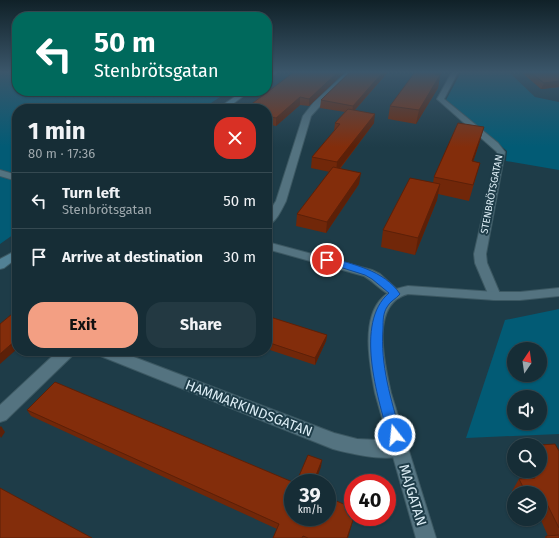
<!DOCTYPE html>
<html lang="en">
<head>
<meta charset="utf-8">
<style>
	body { margin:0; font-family:"Fira Sans",sans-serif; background:#233942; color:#f1f3f6; height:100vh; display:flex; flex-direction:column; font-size:15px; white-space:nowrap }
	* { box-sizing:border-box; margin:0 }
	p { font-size:13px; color:#9ea8ad }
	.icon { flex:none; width:22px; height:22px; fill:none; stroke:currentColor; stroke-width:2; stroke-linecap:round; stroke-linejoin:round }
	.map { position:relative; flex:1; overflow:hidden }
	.panel { position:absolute; left:12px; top:104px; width:260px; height:252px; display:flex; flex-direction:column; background:#162d36; border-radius:16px; box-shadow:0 1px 3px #0004,0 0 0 1px #354951 }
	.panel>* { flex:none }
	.top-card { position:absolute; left:12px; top:12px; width:260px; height:84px; border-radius:16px; box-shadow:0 1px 3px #0004,0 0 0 1px #354951; background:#00695c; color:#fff; overflow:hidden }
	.needle { width:26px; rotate:13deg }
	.fabs { position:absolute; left:507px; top:342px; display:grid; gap:8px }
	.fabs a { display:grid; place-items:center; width:40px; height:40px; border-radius:50%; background:#162d36; box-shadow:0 1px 3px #0004,0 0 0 1px #354951; font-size:20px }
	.speed { position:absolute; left:284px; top:474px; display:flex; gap:8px; font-size:20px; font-weight:700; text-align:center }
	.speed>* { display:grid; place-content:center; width:52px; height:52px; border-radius:50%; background:#162d36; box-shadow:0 1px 3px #0004,0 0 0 1px #354951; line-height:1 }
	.speed small { font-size:10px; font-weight:400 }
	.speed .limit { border:6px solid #d22; background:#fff; color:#111 }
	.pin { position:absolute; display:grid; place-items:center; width:34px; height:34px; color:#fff; margin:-17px; border:2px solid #fff; border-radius:50%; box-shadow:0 1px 4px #0007 }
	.me { position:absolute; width:44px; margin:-22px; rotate:344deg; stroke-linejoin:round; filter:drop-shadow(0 0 3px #0008) }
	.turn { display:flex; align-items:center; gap:14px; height:84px; padding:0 16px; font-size:18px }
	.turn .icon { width:52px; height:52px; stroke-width:2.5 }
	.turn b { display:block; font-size:28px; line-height:34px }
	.round { display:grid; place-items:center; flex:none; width:42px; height:42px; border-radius:16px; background:#233942 }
	.summary { display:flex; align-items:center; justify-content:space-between; height:68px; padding:0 16px }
	h1 { font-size:24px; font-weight:700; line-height:30px }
	.action { display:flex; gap:8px; margin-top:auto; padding:8px 16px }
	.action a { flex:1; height:46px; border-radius:16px; background:#f39f83; color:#111; font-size:16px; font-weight:700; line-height:46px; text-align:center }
	.action a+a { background:#233942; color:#f1f3f6 }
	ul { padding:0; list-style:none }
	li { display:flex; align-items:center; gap:12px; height:56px; padding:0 16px; border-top:1px solid #354951 }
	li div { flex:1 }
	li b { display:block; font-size:15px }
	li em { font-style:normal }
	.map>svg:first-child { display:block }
	.green { fill:#025b75; fill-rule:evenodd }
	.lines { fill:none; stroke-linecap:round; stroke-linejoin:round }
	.minor-casing { stroke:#3c5862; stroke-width:2 }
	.tertiary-casing { stroke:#3c5862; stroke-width:2 }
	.secondary-casing { stroke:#3c5862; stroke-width:2 }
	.minor { fill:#547380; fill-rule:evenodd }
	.tertiary { fill:#547380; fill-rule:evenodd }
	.secondary { fill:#528195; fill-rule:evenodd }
	.wall { fill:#712709 }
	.shaded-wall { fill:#5c2008 }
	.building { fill:#832d0b; stroke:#5c2008 }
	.route { fill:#1a73e8; stroke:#114b97 }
	.labels { text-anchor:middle; stroke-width:4; stroke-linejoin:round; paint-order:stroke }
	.far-street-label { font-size:10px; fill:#dcedf5; stroke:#1e3c48 }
	.near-street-label { font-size:14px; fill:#dcedf5; stroke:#1e3c48 }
</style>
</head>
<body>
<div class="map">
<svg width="559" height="538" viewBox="0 0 559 538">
	<rect width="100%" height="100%" fill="#1e3c48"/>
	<g class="green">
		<path d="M0 72H17V91H229L202 109H17V232L0 244Z"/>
		<path d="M461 72H509L535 97 559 102V170L506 161 507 151 446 100Z"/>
		<path d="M559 309V434L466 438 505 320ZM514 349H540V375H514ZM514 397H540V423H514Z"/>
	</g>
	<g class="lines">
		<g class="minor-casing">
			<g id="minor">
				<path d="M347 72H354L320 106 311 116 286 201C282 209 276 223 267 225V215L276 201 303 116 314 102Z"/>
				<path d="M452 72H458L444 99 498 143 505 152 486 254 487 263 501 296 500 299 495 300 490 299 489 296 475 263 474 254 497 152 437 99Z"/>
				<path d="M0 170 17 175V181L0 176Z"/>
				<path d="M267 242 372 270 380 274 401 293 399 296C388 299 374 281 364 276L267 249Z"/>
				<path d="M58 351H75L73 355 6 420 0 422V405Z"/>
				<path d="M96 351H118L334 433 357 439 399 441 405 443 408 449 405 455C386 462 352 454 333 449L98 355Z"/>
			</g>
		</g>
		<g class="tertiary-casing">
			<path id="tertiary" d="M408 286 495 292H520L559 288V296L520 300H495L408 294C369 304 385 365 391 393L436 538H416L375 393C370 366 360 318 383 297 390 290 399 288 408 286Z"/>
		</g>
		<g class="secondary-casing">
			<g id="secondary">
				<path d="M270 72H277L267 79V74Z"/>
				<path d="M243 91H250L226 109H217Z"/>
				<path d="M17 250V258L4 268 0 269V259Z"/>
			</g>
		</g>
		<use href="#minor" class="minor"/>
		<use href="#tertiary" class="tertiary"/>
		<use href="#secondary" class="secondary"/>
	</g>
	<g class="wall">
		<path d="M345 72 309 106 300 105 276 126 267 124V109Z"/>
		<path d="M350 72H388L355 110 374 123 340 169 359 184 326 233 296 226 297 214 330 172 311 168 312 157 334 131 335 123 345 112 320 108 321 100Z"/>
		<path d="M442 72 440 75 438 88 416 124 388 119 390 106Z"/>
		<path d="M521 72H559V87L541 89Z"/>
		<path d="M480 141 473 162 480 163 469 201 438 194 437 200 415 255 381 247 383 230 433 183 434 177Z"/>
		<path d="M267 316 327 335 326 341 315 365 267 349Z"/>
		<path d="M27 410 348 538H273L277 529 31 416Z"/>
		<path d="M559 451V538H545L546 536H548L540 518V493H514V496L512 491 519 479H522L518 471H540Z"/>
		<path d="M514 456V463L512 459Z"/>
	</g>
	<g class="shaded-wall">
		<path d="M338 72H345L309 106V99Z"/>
		<path d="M383 72H388L352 113 353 106Z"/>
		<path d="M437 72H442L432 87 435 75Z"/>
		<path d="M440 75 438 88 416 124 419 110Z"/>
		<path d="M559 81V87L541 89 544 83Z"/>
		<path d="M300 97V105L276 126V118Z"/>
		<path d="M375 114 374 123 336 173 337 162Z"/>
		<path d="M484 127 480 141 468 177 472 161Z"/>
		<path d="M361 173 359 184 326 233 327 222Z"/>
		<path d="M440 184 437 200 415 255 418 238Z"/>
		<path d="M327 335 326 341 315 365V358Z"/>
		<path d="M17 339V349L0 364V354Z"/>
		<path d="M1 426 5 432 1 438 0 436V427Z"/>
		<path d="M322 460 321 467 315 483H313Z"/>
		<path d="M354 517 348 538H347Z"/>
	</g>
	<g class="building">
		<path d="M294 72H338L309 99 300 97 276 118 267 116V109H245Z"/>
		<path d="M350 72H383L353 106 321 100Z"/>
		<path d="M415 72H437L435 75H440L419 110 390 106Z"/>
		<path d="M530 72H559V81L544 83Z"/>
		<path d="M348 109 375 114 337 162 312 157 340 124 335 123Z"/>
		<path d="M458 123 484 127 472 161 480 163 473 185 434 177Z"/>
		<path d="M333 167 361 173 327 222 297 214Z"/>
		<path d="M410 178 440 184 418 238 383 230Z"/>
		<path d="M12 314 17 317V339L0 354V324Z"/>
		<path d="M267 316 327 335 315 358 267 342Z"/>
		<path d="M55 382 295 483H293V517H327V497L353 508V517H354L347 538H308L303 536 302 538H273L279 524 27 410Z"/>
		<path d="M555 444 559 451V528L544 498H540V493H526L519 479 535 478 531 471H540V445Z"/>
		<path d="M308 455 322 460 313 483H296Z"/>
		<path d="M0 488 92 538H0Z"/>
		<path d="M559 535V538H546V536Z"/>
	</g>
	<linearGradient id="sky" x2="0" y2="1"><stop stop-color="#102128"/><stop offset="0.49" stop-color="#3b566a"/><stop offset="1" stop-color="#3b566a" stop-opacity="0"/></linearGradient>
	<rect width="559" height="147" fill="url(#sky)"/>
	<path class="route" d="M327 257C352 264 384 270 400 294 396 299 390 301 387 307 383 313 383 321 383 328 380 365 391 399 401 435L399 439 395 440 390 439 388 435C378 397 354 323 389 293L372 279 365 275 324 262 323 260Z"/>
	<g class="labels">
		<g class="far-street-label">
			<text transform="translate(491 194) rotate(-79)" y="4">STENBRÖTSGATAN</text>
		</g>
		<g class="near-street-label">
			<text transform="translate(249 408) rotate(21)" y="5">HAMMARKINDSGATAN</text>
			<text transform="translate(413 495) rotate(73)" y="5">MAJGATAN</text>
		</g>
	</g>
</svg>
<div class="fabs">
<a><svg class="needle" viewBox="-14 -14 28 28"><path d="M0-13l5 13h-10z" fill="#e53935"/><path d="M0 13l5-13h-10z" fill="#9ea8ad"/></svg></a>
<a><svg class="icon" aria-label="sound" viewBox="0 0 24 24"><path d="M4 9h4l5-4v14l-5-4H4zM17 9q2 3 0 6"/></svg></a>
<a><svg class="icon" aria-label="search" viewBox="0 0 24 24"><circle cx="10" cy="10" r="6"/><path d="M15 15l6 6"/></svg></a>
<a><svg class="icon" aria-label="layers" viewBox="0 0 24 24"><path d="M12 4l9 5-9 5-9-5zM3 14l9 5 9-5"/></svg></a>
</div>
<div class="speed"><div>39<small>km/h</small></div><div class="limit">40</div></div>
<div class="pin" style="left:327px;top:260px;background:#d93025"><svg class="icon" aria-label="arrive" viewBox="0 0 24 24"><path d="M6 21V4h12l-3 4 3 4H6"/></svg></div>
<svg class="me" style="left:395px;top:435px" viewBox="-20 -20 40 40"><circle r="17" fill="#1a73e8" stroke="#fff" stroke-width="3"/><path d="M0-11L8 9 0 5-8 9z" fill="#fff"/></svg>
<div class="top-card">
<div class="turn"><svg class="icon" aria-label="left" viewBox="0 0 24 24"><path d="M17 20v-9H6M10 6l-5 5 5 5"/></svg><div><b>50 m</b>Stenbrötsgatan</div></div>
</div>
<section class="panel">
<div class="summary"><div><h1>1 min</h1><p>80 m · 17:36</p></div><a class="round" style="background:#d93025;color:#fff"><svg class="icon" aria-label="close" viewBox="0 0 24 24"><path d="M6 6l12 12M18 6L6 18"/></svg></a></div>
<ul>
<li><svg class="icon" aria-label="left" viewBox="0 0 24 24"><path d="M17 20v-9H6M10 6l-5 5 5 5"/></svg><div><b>Turn left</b><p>Stenbrötsgatan</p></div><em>50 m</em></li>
<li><svg class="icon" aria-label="arrive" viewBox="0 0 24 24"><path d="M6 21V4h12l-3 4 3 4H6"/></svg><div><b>Arrive at destination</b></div><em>30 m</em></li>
</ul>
<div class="action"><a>Exit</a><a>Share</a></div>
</section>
</div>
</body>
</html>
